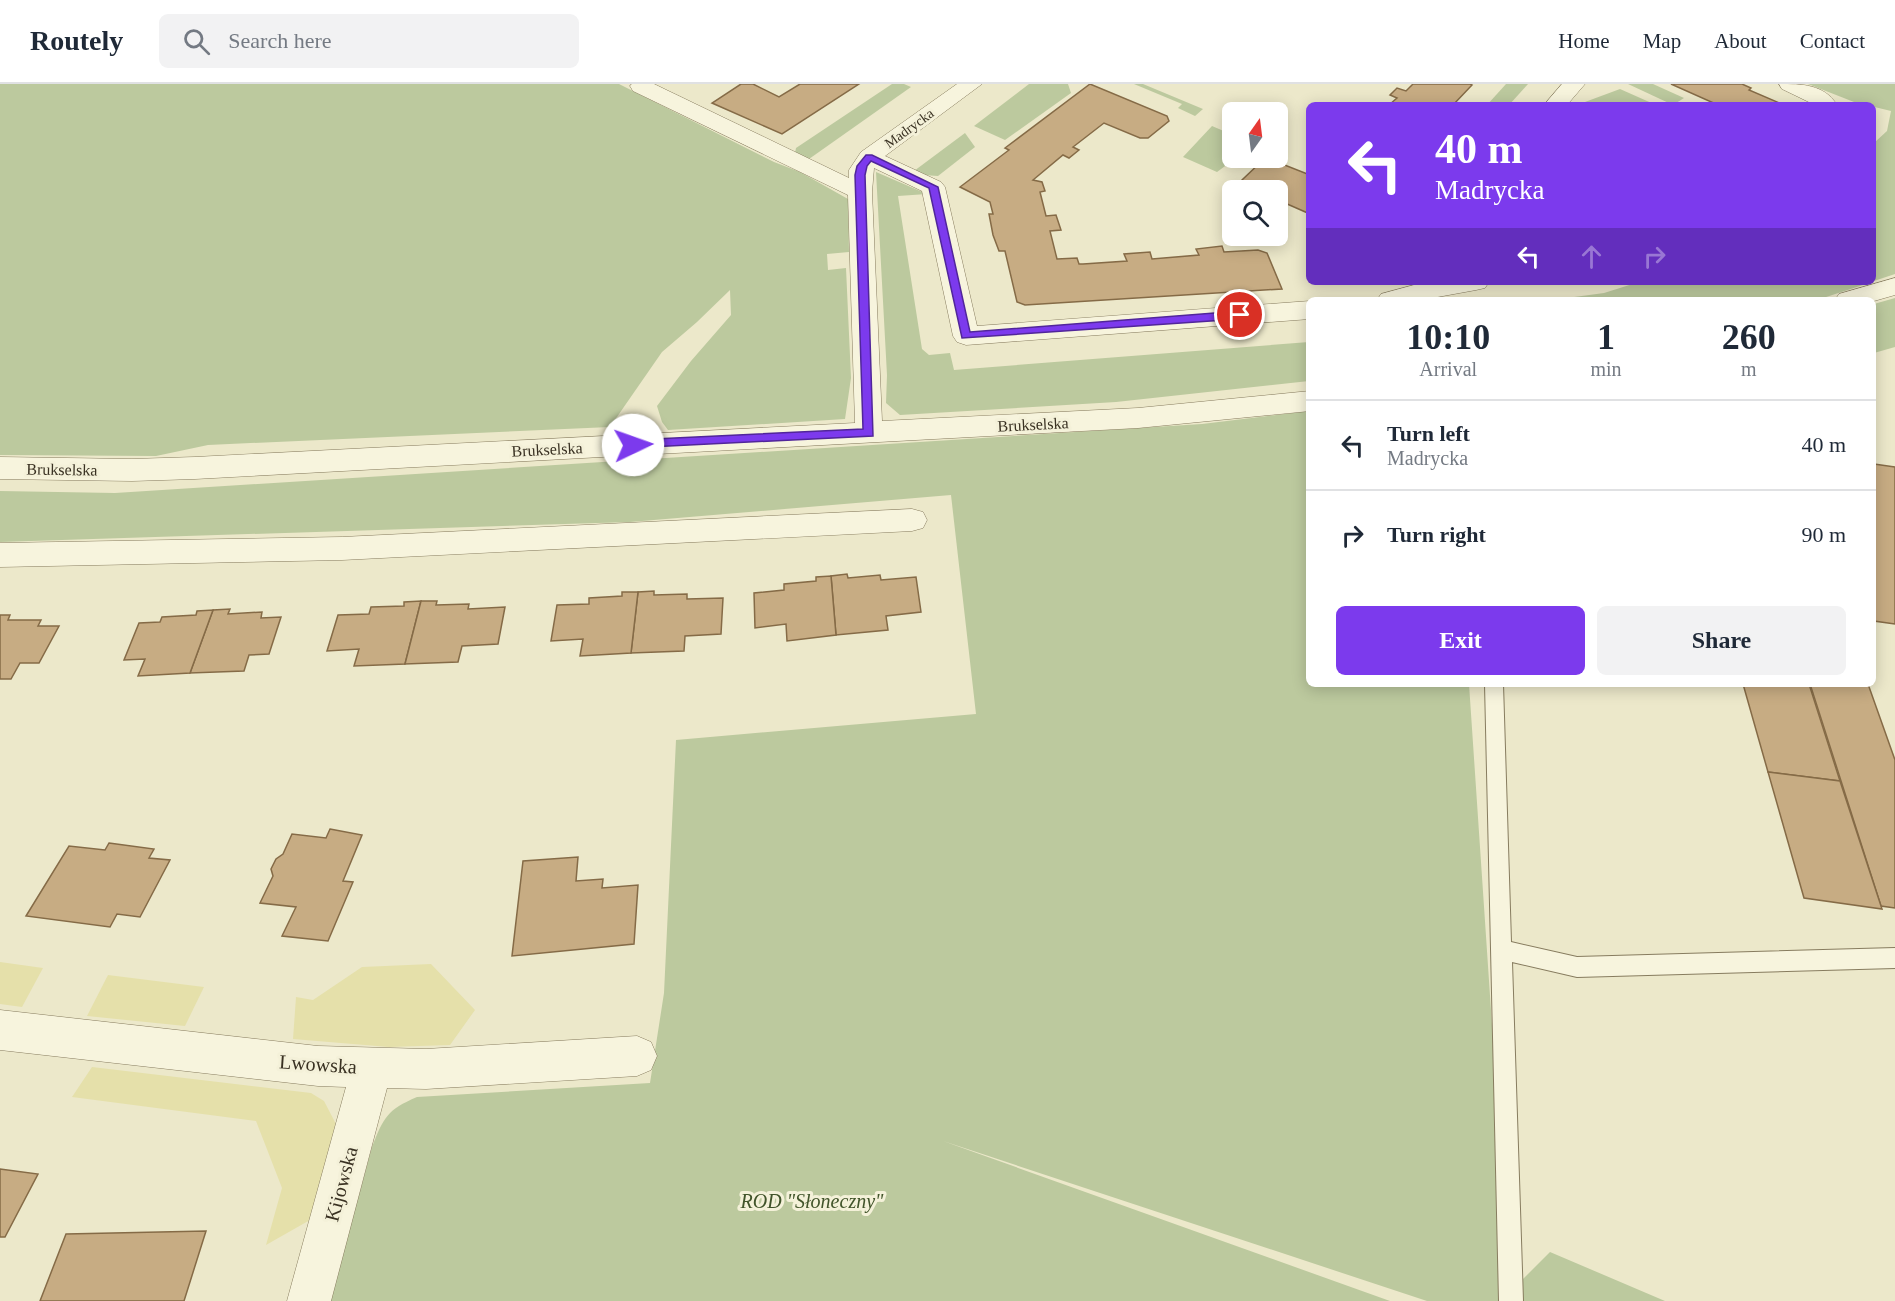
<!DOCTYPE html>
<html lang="en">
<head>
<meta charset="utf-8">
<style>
	body { margin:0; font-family:Georgia,serif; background:#f2f2f3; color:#1f2937; height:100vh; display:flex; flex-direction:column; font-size:22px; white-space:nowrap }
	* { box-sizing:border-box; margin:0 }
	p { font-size:20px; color:#747a83 }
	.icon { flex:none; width:33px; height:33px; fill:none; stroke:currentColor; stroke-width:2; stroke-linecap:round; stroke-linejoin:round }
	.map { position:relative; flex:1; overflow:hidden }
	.drawer { position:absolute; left:1306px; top:213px; width:570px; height:390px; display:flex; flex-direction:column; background:#fff; border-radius:9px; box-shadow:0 3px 15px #0003 }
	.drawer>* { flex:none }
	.hud { position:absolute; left:1306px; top:18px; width:570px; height:183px; border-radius:9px; box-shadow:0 3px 15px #0003; background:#7c3aed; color:#fff; overflow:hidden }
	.needle { width:39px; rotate:14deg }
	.tools { position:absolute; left:1222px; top:18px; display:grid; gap:12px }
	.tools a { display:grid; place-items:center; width:66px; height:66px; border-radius:9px; background:#fff; box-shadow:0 3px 15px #0003; font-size:30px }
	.pin { position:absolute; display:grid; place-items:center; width:51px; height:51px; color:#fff; margin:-26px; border:3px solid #fff; border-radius:50%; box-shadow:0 2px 6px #0007 }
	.me { position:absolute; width:66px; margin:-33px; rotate:87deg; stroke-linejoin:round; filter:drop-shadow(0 0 4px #0008) }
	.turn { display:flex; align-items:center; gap:21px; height:126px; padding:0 30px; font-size:27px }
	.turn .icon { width:78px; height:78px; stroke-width:2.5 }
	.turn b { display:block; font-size:42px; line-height:51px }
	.lanes { display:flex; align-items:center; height:57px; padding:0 30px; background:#0003; justify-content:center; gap:30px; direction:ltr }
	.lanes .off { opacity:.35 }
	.eta { display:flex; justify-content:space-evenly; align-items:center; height:102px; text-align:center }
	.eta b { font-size:36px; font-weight:700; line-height:42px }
	.action { display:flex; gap:12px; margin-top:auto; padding:12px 30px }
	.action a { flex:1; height:69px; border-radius:9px; background:#7c3aed; color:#fff; font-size:24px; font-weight:700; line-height:69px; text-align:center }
	.action a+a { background:#f2f2f3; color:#1f2937 }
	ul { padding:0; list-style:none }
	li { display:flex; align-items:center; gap:18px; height:90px; padding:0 30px; border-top:2px solid #e0e1e3 }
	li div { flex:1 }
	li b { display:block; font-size:22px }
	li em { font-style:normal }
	header { display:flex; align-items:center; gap:36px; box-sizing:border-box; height:84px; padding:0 30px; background:#fff; border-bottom:2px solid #e0e1e3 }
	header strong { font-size:28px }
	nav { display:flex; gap:33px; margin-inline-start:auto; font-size:21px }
	.search { width:420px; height:54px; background:#f2f2f3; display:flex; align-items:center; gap:15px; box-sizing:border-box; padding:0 21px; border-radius:9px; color:#747a83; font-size:22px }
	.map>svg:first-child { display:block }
	.green { fill:#bcc99e }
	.sand { fill:#e5e0aa }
	.building { fill:#c7ac83; stroke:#856b47; stroke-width:1.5 }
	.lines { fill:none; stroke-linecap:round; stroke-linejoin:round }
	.lane-casing { stroke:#877c5f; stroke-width:2 }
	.street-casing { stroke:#877c5f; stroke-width:1 }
	.lane { fill:#f7f4dd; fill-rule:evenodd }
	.street { fill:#f7f4dd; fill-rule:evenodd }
	.route { fill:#7c3aed; stroke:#51269a; stroke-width:1.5 }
	.labels { text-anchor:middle; stroke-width:6; stroke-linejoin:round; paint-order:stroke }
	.far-street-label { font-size:14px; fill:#393122; stroke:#f4f1d9 }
	.street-label { font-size:16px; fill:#393122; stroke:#f4f1d9 }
	.near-street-label { font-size:20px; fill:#393122; stroke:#f4f1d9 }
	.near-park-label { font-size:20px; font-style:italic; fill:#41542a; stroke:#f4f1d9 }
</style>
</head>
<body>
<header>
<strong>Routely</strong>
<div class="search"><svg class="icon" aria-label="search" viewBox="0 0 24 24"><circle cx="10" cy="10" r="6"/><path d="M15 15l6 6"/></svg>Search here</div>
<nav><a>Home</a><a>Map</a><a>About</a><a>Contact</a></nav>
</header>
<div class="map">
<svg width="1895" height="1217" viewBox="0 0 1895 1217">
	<rect width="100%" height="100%" fill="#ece8ca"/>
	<g class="green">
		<path d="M0 0H619L774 78 800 88 848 115 849 168 827 170 828 186 846 184 851 294 845 335 668 346 662 338 657 322 691 277 731 231 730 206 697 238 662 268 610 343 208 361 156 372 0 371Z"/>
		<path d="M892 0H904L911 3 809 75 795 69 796 64Z"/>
		<path d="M1029 0H1068L1071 9 1005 56 974 42Z"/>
		<path d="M1134 0H1143L1203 25 1195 32 1178 24 1182 20Z"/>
		<path d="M1506 0H1528L1509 21H1487Z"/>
		<path d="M1628 0H1653L1684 14 1673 21Z"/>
		<path d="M1808 0H1895V190L1874 197V59L1887 47 1891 27 1854 18Z"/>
		<path d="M1620 5 1656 21H1593L1585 18Z"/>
		<path d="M1212 42 1233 51V74H1236L1217 88 1183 73Z"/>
		<path d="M965 49 975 63 938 92 923 91 914 87Z"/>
		<path d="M876 88 927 110 898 112 922 265 929 271 950 269 954 286 1309 258V297L1116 318 900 331 886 319 887 291Z"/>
		<path d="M1639 198H1872L1817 216H1552L1604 209Z"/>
		<path d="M1895 214V263L1874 269V220Z"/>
		<path d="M1309 327 1310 600H1469L1510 1208 1550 1168 1665 1217H1427L943 1057 1390 1217H330L372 1063C384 1033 387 1026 417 1013L650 999 664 909 676 656 976 630 951 411 630 438 0 458V407L115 409 1202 340Z"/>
	</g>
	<g class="sand">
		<path d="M0 878 43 884 22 923 0 920Z"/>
		<path d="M431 880 475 926 450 961 389 963 293 955 296 913 313 916 362 883Z"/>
		<path d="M108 891 204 903 185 942 87 932Z"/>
		<path d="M92 983 311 1009 324 1017 336 1040 310 1136 266 1161 282 1104 256 1037 72 1013Z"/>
	</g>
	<g class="building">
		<path d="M741 0H753L779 13 800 0H859L782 50 712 19Z"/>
		<path d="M1090 0 1167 32 1169 37 1148 54H1140L1104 39 1073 63 1079 66 1069 74 1063 71 1033 96 1042 98 1045 107 1040 108 1046 132 1056 131 1061 146 1050 147 1057 175 1077 174 1079 180H1083L1127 177 1124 170 1150 168 1152 175 1199 171 1196 165 1222 162 1224 168 1258 166 1267 169 1282 205 1025 221 1017 218 1005 167H999L993 151 989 130H993L990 118 960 103 1009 66 1005 64Z"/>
		<path d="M1413 0H1470L1472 1 1453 21H1389L1397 14 1390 11 1397 4 1406 7Z"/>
		<path d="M1671 0H1742L1751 4 1749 6 1784 21H1718Z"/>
		<path d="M1263 76H1272L1310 91V130L1278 116V106H1255L1244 102 1242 96Z"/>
		<path d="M1874 380 1895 383V540L1874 537Z"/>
		<path d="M847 490 848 494 880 491 881 496 916 493 921 528 886 532 888 546 836 551 831 492Z"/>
		<path d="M831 492 836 551 787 557 786 540 755 544 754 509 784 506V500L816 497V493Z"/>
		<path d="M654 507V511L687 510V515L723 514 721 550 685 552 684 567 631 569 638 508Z"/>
		<path d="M622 508H638L631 569 580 572 583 555 551 557 557 521 589 520V514L622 512Z"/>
		<path d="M421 517 405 580 354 582 359 565 327 567 338 531 369 530 371 523 404 522V518Z"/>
		<path d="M421 517H437L436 521 469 520 468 525 505 523 498 560 462 562 458 578 405 580Z"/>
		<path d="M230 525 228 530 262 528 261 534 281 533 269 570 249 571 244 587 190 589 213 526Z"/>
		<path d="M213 526 190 589 138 592 145 575 124 576 139 539 160 538 162 533 196 531 197 527Z"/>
		<path d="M0 531H10L8 536H41L38 542H59L39 579H20L11 595H0Z"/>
		<path d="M1743 600H1809L1840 697 1768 688Z"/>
		<path d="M1810 600H1868L1895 676V824L1881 822Z"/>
		<path d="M1768 688 1840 697 1882 825 1804 814Z"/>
		<path d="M330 745 362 751 343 797 353 798 328 857 282 852 296 823 260 819 273 792 271 785 276 775 283 770 292 750 326 754Z"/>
		<path d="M109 759 154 765 149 774 170 776 140 833 117 830 110 843 26 832 69 762 105 766Z"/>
		<path d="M578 773 576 797 603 795 602 804 638 801 634 860 512 872 523 777Z"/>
		<path d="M0 1085 38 1090 5 1153H0Z"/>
		<path d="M206 1147 184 1217H40L66 1150Z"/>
	</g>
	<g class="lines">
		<g class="lane-casing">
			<path id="lane" d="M1485 600H1503L1511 858 1577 873 1895 864V884L1577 893 1512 878 1523 1217H1499Z"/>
		</g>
		<g class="street-casing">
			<g id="street">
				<path d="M632 0H654L849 94V86L861 68 957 0H982L885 72 941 98 945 103 977 242 1310 217V235L966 261 957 258 953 252 922 107 874 84 872 108 882 337 1138 324 1310 307V327L1138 344 195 395 132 397 0 395V373L132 375 195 373 855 339 848 111 633 7 630 2Z"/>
				<path d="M1562 0H1585L1567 21H1544Z"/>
				<path d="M1779 0C1802 0 1824 0 1837 21H1815L1782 5Z"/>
				<path d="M1895 194V211L1874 217 1835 216 1839 210Z"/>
				<path d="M1425 198H1489L1485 204 1476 206 1421 216H1377L1381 210Z"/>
				<path d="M912 425 923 428 927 436 923 444 912 447 342 476 0 483V459L342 453Z"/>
				<path d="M0 926 318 962 426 965 637 952 651 958 657 972 651 986 637 992 426 1005 387 1004 331 1217H287L346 1003 318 1002 0 966Z"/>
			</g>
		</g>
		<use href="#lane" class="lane"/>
		<use href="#street" class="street"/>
	</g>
	<path class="route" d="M866 71H872L938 103 970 248 1240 227 1245 231 1240 235 962 254 929 104 871 77 867 82 865 91 873 352 629 364 627 361 633 356 863 345 855 91 857 82Z"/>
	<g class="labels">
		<g class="far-street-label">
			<text transform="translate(909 44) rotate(-36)" y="5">Madrycka</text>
		</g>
		<g class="street-label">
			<text transform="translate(1033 340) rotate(-3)" y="6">Brukselska</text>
			<text transform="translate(547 365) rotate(-3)" y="6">Brukselska</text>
			<text transform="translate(62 385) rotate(1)" y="6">Brukselska</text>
		</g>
		<g class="near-street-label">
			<text transform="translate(318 980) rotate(4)" y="7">Lwowska</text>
			<text transform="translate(341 1100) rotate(-75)" y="7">Kijowska</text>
		</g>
		<g class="near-park-label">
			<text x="812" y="1124">ROD "Słoneczny"</text>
		</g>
	</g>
</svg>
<div class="tools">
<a><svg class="needle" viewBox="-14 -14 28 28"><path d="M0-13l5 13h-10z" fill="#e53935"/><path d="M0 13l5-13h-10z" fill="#747a83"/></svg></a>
<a><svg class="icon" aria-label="search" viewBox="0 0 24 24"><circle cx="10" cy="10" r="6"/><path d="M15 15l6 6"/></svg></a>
</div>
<div class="pin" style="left:1240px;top:231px;background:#d93025"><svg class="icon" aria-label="arrive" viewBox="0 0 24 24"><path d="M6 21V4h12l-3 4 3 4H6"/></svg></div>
<svg class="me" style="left:633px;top:361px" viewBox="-20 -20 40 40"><circle r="19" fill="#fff"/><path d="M0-13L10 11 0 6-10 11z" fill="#7c3aed"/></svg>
<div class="hud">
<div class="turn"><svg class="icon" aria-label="left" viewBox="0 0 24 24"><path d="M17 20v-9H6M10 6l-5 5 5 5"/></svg><div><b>40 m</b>Madrycka</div></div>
<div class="lanes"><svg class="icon" aria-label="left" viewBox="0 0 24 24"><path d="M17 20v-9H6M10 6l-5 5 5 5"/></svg><svg class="icon off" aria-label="ahead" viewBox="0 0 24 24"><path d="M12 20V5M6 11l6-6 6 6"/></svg><svg class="icon off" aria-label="right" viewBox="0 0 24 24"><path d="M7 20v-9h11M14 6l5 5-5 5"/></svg></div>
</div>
<section class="drawer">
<div class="eta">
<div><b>10:10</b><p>Arrival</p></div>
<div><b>1</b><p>min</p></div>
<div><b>260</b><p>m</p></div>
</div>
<ul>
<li><svg class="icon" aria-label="left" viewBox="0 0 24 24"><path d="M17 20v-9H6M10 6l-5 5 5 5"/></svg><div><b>Turn left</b><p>Madrycka</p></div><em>40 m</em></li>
<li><svg class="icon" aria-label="right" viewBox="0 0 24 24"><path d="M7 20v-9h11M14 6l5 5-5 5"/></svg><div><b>Turn right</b></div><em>90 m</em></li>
</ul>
<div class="action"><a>Exit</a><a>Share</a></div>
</section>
</div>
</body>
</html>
